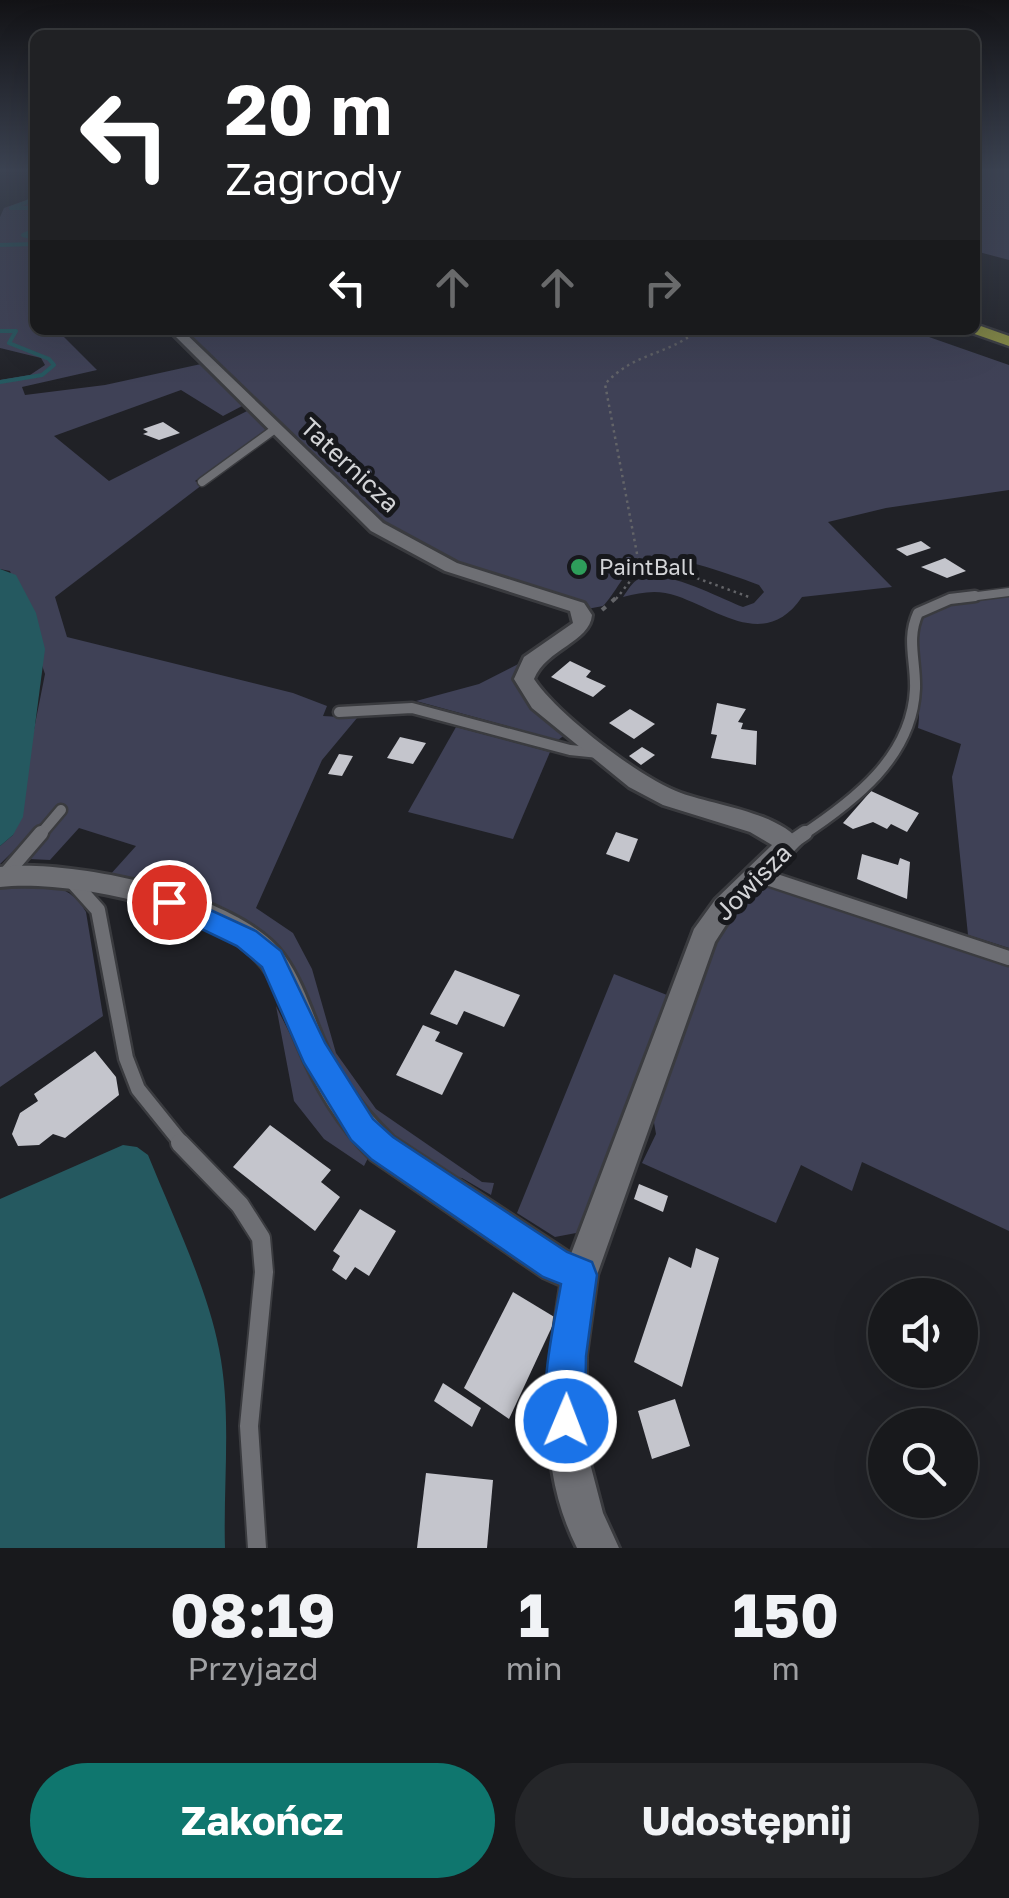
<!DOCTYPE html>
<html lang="pl">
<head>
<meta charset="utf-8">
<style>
	body { margin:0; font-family:"Golos Text",sans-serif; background:#252629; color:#f1f3f6; height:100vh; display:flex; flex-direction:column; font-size:38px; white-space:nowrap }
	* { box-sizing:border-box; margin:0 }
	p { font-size:32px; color:#9fa0a3 }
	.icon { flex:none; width:55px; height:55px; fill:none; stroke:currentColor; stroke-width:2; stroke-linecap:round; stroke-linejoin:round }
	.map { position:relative; height:1548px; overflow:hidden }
	.sheet { display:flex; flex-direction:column; background:#18191c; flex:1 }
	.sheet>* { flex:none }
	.banner { position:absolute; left:30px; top:30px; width:950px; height:305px; border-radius:15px; box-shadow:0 10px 40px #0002,0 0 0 2px #36383b; background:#202124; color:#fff; overflow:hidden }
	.controls { position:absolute; left:868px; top:1278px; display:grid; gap:20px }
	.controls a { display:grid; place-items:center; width:110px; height:110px; border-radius:50%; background:#18191c; box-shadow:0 10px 40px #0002,0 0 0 2px #36383b; font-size:50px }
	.pin { position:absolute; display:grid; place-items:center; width:85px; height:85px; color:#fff; margin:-42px; border:5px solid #fff; border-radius:50%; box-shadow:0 2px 10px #0007 }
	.me { position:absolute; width:110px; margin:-55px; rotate:1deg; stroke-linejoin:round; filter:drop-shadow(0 0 8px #0008) }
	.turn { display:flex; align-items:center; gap:35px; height:210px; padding:0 30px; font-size:45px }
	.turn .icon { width:130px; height:130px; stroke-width:2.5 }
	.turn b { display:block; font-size:70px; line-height:85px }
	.lanes { display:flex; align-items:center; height:95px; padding:0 30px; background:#0003; justify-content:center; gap:50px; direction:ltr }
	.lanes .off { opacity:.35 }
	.eta { display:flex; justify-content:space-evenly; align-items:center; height:170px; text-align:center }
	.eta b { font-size:60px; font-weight:700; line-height:70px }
	.button { display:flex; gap:20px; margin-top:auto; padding:20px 30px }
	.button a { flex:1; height:115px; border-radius:60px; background:#0f766e; color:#fff; font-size:40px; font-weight:700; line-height:115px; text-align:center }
	.button a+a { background:#252629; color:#f1f3f6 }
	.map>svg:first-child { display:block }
	.green { fill:#3f4156 }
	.water { fill:#255960 }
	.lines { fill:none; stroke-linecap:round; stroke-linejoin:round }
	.stream { stroke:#255960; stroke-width:4 }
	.building { fill:#c4c5cc }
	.lane-far3-casing { stroke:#3a3b3f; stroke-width:11 }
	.lane-far2-casing { stroke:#3a3b3f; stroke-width:15 }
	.lane-far1-casing { stroke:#3a3b3f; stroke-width:19 }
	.lane-casing { stroke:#3a3b3f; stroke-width:22 }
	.street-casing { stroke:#3a3b3f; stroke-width:6 }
	.highway-casing { stroke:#3a3b3f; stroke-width:5 }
	.path-far1 { stroke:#636468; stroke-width:2.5; stroke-dasharray:2.5 4; stroke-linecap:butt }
	.path { stroke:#636468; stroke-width:4; stroke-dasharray:5 8; stroke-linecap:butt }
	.lane-far3 { stroke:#6e6f74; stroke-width:8 }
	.lane-far2 { stroke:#6e6f74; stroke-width:10 }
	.lane-far1 { stroke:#6e6f74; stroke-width:14 }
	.lane { stroke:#6e6f74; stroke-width:18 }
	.street { fill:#6e6f74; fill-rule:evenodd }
	.highway { fill:#8e9242; fill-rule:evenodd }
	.route { fill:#1a73e8; stroke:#114b97; stroke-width:2.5 }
	.leisure-dot { fill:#2e9e5b; stroke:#17181c; stroke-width:4 }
	.labels { text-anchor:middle; stroke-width:10; stroke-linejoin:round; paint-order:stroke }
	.far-poi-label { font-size:22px; fill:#d3d4d7; stroke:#17181c; text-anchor:start }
	.street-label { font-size:25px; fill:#d3d4d7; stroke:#17181c }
</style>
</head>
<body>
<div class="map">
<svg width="1009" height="1548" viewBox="0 0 1009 1548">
	<rect width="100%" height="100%" fill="#202126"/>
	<g class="green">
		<path d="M975 170H1009V260L975 251Z"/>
		<path d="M35 197V330H57L97 370 22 387 25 395 105 385 201 364 246 404 223 416 181 390 54 436 109 481 251 409 270 429 195 481 202 485 55 597 67 637 293 693 327 706 323 716 357 718 322 760 256 908 293 933 312 969 336 1053 376 1109 482 1182 494 1183 491 1195 462 1178 437 1175 356 1108 277 952 109 876 136 846 79 828 50 860 29 859 66 808 60 806 0 864V846L13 835 45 674 10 571 0 569V380L30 375 45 365 41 358 0 348V217L4 208Z"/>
		<path d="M179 330H909L1009 365V490L886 508 828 522 892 587 802 597C766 650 720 611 677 596 658 589 642 592 623 597 628 590 632 582 639 579 663 567 719 598 743 607L754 603 764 592 759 585C734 576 661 547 637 563 625 571 615 594 603 606L587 609 481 575 396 536Z"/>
		<path d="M1009 594V948L968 935 952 777 961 744 918 728C923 694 907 637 924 613L943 604Z"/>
		<path d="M530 658 520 670 566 734 558 740 416 701 479 684Z"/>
		<path d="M456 727 550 752 513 839 408 812Z"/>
		<path d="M0 883C36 886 67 878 86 912L103 1016 0 1087Z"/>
		<path d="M777 887 1009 965V1231L862 1162 852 1191 801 1165 776 1223 642 1163 656 1134 652 1111 705 952 750 889Z"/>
		<path d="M614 974 672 997 585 1222 576 1233 555 1237 517 1213Z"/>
		<path d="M276 1006 324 1102 370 1154 364 1166 324 1139 294 1101Z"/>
	</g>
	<g class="water">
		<path d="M0 569 16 575 36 613 45 649 23 817 13 835 0 846Z"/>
		<path d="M123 1145 137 1147 148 1155C172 1214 207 1287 219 1349 232 1414 223 1482 225 1548H0V1199Z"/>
	</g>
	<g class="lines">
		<g class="stream">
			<path d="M35 199 11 208H35"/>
			<path d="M35 230 23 235 35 238"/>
			<path d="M0 245 35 244"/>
			<path d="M0 331H16L9 343 49 359 54 365 42 375 0 382"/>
		</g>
	</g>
	<g class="building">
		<path d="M163 422 180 433 159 440 143 434 148 432 143 429Z"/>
		<path d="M921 541 931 548 907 556 896 549Z"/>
		<path d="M945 558 966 571 947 578 921 567Z"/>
		<path d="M570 661 591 671 586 677 606 686 593 697 551 677Z"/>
		<path d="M717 703 746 709 738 722 743 723 741 729 757 731 756 765 711 758 717 735 711 734Z"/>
		<path d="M630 709 655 724 634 739 609 723Z"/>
		<path d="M400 737 426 743 413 764 387 758Z"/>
		<path d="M642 747 655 755 641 765 629 756Z"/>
		<path d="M339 754 353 756 342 776 328 774Z"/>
		<path d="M871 791 919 813 907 832 891 824 887 829 873 822 853 829 843 823Z"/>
		<path d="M616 832 638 839 629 862 606 854Z"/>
		<path d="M862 854 898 865 900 858 910 862 907 899 857 879Z"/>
		<path d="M455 970 520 995 504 1027 464 1011 457 1025 430 1014Z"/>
		<path d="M423 1025 440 1032 435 1041 463 1053 442 1095 396 1075Z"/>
		<path d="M95 1051 116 1077 119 1095 65 1138 53 1134 39 1145 18 1146 12 1134 20 1113 38 1101 34 1094Z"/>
		<path d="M270 1125 331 1170 321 1182 340 1197 315 1231 233 1167Z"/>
		<path d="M639 1184 668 1196 663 1212 634 1199Z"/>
		<path d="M360 1209 396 1231 369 1276 355 1267 346 1280 332 1270 340 1256 333 1251Z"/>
		<path d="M696 1248 719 1258 682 1387 634 1362 669 1257 691 1268Z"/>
		<path d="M513 1292 556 1318 509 1419 464 1388Z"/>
		<path d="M443 1383 481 1408 472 1427 434 1401Z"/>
		<path d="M675 1399 690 1446 652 1459 638 1411Z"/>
		<path d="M426 1473 493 1480 487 1548H417Z"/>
	</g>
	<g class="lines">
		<g class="lane-far3-casing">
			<g id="lane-far3">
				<path d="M202 482 275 429"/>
				<path d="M954 599 1009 592"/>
			</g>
		</g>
		<g class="lane-far2-casing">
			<g id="lane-far2">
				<path d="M339 712 412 708 570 750 599 753"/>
				<path d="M39 836 61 810"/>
				<path d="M801 836C854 801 912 757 915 689 916 661 906 639 918 613L950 599 975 596"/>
			</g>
		</g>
		<g class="lane-far1-casing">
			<g id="lane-far1">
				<path d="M789 844 805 833"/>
				<path d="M755 874 1009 958"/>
				<path d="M4 876 41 833"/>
				<path d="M71 880 98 910 126 1058 138 1089 183 1145"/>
			</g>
		</g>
		<g class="lane-casing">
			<path id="lane" d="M180 1143 240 1205 261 1238 264 1272 249 1426 257 1548"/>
		</g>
		<g class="street-casing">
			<path id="street" d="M169 330H182L383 523 457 563 584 603 592 615C590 642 546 649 534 679 557 714 641 779 681 793 713 805 783 813 801 844L733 914 715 942 597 1275 586 1355 585 1444 603 1513 619 1548H577C535 1465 547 1373 561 1285L543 1277 371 1159C338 1126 315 1088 297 1044 287 1021 280 996 267 974 227 910 70 879 0 887V867C72 859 240 893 284 955 302 980 311 1010 323 1038 339 1076 363 1108 393 1137L571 1254 694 929 715 900 772 845 750 832 663 805 629 787 532 708 514 679 524 657 573 623 570 611 445 571 371 531Z"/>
		</g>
		<g class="highway-casing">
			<path id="highway" d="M975 324 1009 336V346L969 332 975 330Z"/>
		</g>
		<g class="path-far1">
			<path d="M640 566 680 572 749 597"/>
			<path d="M616 599 635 575 638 559 605 384C636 351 665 357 698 330"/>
		</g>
		<path class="path" d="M602 610 618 596"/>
		<use href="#lane-far3" class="lane-far3"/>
		<use href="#lane-far2" class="lane-far2"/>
		<use href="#lane-far1" class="lane-far1"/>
		<use href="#lane" class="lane"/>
		<use href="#street" class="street"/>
		<use href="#highway" class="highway"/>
	</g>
	<linearGradient id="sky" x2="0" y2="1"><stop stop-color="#121215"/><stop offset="0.44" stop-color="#3c4352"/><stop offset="1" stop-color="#3c4352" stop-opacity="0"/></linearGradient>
	<rect width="1009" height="387" fill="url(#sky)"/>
	<path class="route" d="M169 891 256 931 281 951 325 1043 373 1119 393 1137 567 1252 592 1262 597 1275 586 1356 585 1421 579 1435 566 1440 552 1435C536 1396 554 1326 561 1284L543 1277 371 1159 351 1140 304 1063 262 967 237 946 160 909 156 902 160 894Z"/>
	<circle class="leisure-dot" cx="579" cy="567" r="10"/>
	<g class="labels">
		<g class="far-poi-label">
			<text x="599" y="575">PaintBall</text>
		</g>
		<g class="street-label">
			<text transform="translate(350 465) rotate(43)" y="9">Taternicza</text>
			<text transform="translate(753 882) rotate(-45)" y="9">Jowisza</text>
		</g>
	</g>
</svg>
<div class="controls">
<a><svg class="icon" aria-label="sound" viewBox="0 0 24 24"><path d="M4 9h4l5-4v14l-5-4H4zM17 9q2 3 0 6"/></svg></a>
<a><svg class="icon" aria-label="search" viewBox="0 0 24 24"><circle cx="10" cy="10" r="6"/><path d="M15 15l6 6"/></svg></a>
</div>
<div class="pin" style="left:169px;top:902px;background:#d93025"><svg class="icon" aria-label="arrive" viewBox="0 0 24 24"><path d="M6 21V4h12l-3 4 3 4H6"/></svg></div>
<svg class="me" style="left:566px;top:1421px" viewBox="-20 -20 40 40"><circle r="17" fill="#1a73e8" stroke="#fff" stroke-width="3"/><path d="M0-11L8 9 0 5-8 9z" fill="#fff"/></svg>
<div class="banner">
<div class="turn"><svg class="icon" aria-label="left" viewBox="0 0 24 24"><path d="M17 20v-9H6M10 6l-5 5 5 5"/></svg><div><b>20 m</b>Zagrody</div></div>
<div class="lanes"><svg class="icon" aria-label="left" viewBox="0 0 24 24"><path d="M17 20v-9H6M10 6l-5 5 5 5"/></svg><svg class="icon off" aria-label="ahead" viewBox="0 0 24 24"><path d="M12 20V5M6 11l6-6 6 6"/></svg><svg class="icon off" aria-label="ahead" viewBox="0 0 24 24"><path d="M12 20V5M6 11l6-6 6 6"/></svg><svg class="icon off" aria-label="right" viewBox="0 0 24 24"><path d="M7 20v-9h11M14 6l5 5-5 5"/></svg></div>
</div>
</div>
<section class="sheet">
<div class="eta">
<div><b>08:19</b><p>Przyjazd</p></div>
<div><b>1</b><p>min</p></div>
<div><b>150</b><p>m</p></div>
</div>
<div class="button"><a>Zakończ</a><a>Udostępnij</a></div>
</section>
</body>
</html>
